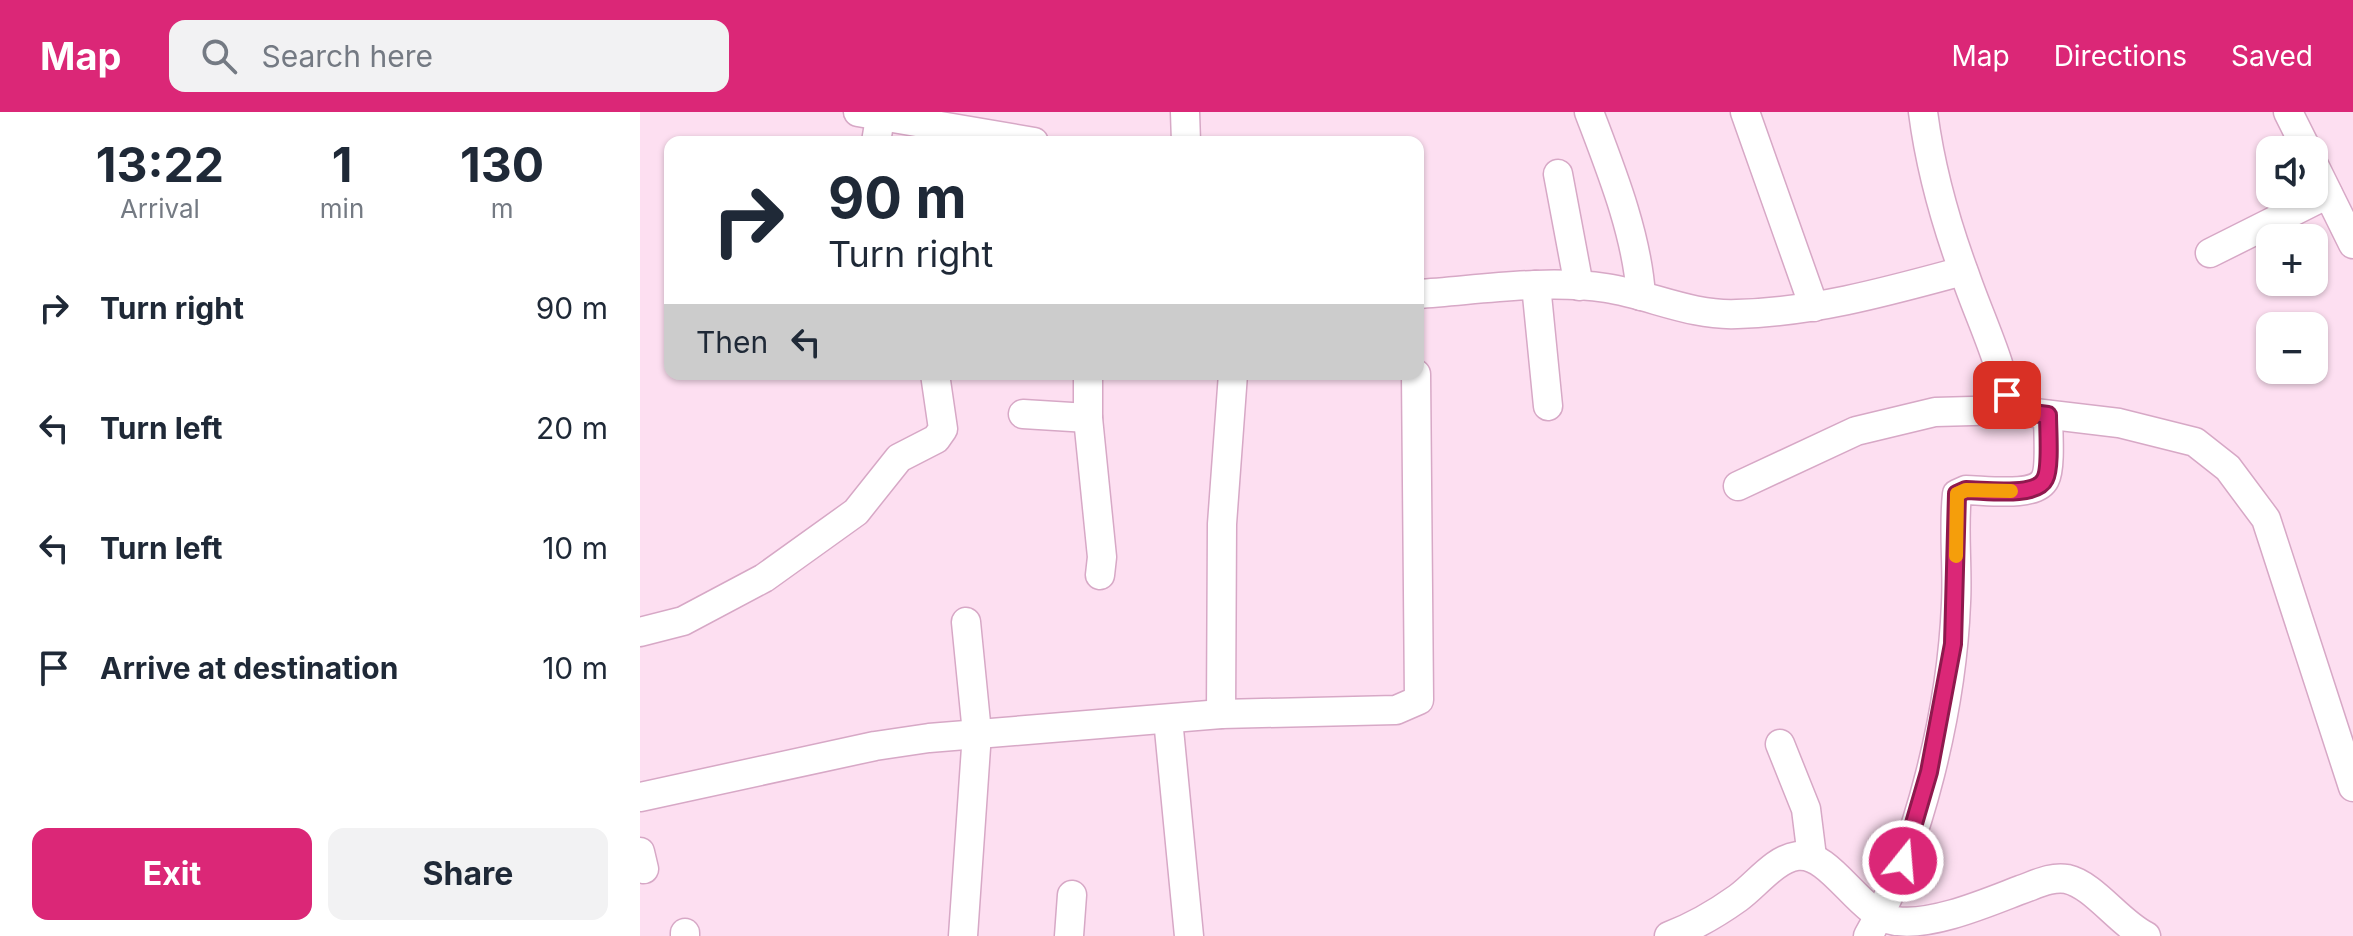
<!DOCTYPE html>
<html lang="en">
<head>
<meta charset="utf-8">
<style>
	body { margin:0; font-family:Inter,sans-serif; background:#f2f2f3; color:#1f2937; height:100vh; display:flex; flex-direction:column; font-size:30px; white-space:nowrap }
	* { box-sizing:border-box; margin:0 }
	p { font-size:26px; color:#747a83 }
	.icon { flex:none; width:44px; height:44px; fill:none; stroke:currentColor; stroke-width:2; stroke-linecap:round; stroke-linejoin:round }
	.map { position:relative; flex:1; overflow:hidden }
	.sheet { display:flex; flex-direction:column; background:#fff; width:640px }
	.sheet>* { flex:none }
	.hud { position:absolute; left:24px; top:24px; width:760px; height:244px; border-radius:16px; box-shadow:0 2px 6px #0004; background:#fff; color:#1f2937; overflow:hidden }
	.fabs { position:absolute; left:1616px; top:24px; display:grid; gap:16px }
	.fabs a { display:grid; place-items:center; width:72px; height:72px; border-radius:16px; background:#fff; box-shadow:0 2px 6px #0004; font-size:40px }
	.pin { position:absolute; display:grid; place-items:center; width:68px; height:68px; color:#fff; margin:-34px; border-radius:16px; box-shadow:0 4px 12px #0006 }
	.me { position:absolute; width:88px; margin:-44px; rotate:17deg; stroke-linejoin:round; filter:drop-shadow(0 0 6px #0008) }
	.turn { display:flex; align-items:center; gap:28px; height:168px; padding:0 32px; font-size:36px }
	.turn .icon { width:104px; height:104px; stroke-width:2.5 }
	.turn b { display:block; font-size:56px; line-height:68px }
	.then { display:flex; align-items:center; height:76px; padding:0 32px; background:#0003; gap:16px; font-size:30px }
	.eta { display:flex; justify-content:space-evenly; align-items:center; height:136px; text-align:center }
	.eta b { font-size:48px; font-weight:700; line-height:56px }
	.button { display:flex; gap:16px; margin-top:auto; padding:16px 32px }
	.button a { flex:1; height:92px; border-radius:16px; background:#db2777; color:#fff; font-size:32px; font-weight:700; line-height:92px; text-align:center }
	.button a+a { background:#f2f2f3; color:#1f2937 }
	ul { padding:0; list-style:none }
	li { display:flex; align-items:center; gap:24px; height:120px; padding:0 32px }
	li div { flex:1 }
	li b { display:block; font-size:30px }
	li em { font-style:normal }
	header { display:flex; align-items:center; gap:48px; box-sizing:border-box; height:112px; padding:0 40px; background:#db2777; color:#fff }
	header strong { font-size:38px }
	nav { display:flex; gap:44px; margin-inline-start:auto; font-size:28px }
	.search { width:560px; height:72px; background:#f2f2f3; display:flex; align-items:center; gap:20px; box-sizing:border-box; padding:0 28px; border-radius:16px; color:#747a83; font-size:30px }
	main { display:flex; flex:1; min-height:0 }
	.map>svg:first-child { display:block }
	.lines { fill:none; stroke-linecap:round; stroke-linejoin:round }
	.minor-casing { stroke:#d7a8c6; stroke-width:31 }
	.minor { stroke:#fff; stroke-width:28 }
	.route-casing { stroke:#8e194d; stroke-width:20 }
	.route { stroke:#db2777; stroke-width:14 }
	.slow { stroke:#f59e0b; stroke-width:14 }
</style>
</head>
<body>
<header>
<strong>Map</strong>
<div class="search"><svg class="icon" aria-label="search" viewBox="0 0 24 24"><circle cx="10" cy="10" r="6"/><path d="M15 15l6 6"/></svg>Search here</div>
<nav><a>Map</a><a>Directions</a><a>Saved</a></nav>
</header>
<main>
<section class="sheet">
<div class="eta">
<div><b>13:22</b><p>Arrival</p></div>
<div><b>1</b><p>min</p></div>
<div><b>130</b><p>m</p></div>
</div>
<ul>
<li><svg class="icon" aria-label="right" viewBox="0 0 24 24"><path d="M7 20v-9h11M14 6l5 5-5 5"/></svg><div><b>Turn right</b></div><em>90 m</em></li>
<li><svg class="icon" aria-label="left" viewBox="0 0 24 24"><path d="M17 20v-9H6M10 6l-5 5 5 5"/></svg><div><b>Turn left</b></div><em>20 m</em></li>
<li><svg class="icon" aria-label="left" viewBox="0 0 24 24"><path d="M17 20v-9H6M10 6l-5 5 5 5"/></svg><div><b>Turn left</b></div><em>10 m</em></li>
<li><svg class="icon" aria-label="arrive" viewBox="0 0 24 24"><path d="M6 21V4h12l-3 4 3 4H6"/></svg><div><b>Arrive at destination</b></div><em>10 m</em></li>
</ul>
<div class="button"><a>Exit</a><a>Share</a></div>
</section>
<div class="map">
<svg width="1713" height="824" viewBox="0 0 1713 824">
	<rect width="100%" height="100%" fill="#fddff1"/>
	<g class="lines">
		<g class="minor-casing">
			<g id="minor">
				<path d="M218 0 394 30"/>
				<path d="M545 0 546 30"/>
				<path d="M949 0C971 58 997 122 1001 184"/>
				<path d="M1105 0 1174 195"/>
				<path d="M1283 0C1290 54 1306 112 1325 163 1340 207 1363 252 1369 298"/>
				<path d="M1648 0 1667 38"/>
				<path d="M236 30 241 0"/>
				<path d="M1674 53 1713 132"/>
				<path d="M918 62 939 174"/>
				<path d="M1570 141 1688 82"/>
				<path d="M896 173 908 294"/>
				<path d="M778 182C839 178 905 167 966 176 1011 183 1051 204 1097 202 1175 200 1249 179 1323 159"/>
				<path d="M448 262V306L462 445 460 463"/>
				<path d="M383 302 448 306"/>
				<path d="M1098 374 1216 319 1295 300 1369 298 1479 311 1555 330 1588 356 1626 407 1713 675"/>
				<path d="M0 520 43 509 124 466 216 400 259 346 296 327 303 317 295 262"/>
				<path d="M581 602 582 412 593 262"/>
				<path d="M528 607 549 824"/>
				<path d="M1140 632 1166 697 1172 745"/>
				<path d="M0 685 235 634 289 626 581 602 756 598 779 588 776 262"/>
				<path d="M0 740 4 757"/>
				<path d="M45 824V821"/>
				<path d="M323 824 337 621 326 510"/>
				<path d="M429 824 432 783"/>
				<path d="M1029 824C1053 815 1077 801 1098 786 1116 773 1135 747 1157 744 1191 739 1220 805 1256 809 1293 814 1346 791 1380 778 1395 773 1411 764 1427 767 1454 773 1479 811 1506 824"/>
				<path d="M1228 824C1280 734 1312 594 1316 491 1318 455 1313 418 1317 382L1326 378C1345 378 1396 386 1405 367 1411 356 1408 318 1408 303"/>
			</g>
		</g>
		<use href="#minor" class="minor"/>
	</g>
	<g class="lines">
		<g class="route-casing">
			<path id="route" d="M1263 749 1289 660 1313 532 1317 382 1326 378C1345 378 1396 386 1405 367 1411 356 1408 318 1408 303L1369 298 1367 283"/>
		</g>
		<use href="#route" class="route"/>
		<path class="slow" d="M1316 444 1317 382 1326 378 1371 379"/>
	</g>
</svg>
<div class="fabs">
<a><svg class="icon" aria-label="sound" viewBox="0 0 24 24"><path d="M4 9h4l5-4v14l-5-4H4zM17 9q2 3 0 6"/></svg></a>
<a>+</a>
<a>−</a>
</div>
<div class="pin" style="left:1367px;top:283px;background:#d93025"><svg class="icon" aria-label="arrive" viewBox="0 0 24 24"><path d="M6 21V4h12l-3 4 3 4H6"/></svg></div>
<svg class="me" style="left:1263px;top:749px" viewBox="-20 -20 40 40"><circle r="17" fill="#db2777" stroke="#fff" stroke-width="3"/><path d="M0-11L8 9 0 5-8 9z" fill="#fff"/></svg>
<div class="hud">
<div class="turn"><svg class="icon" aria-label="right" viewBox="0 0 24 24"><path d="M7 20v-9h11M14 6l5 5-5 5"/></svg><div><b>90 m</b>Turn right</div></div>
<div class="then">Then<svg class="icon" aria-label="left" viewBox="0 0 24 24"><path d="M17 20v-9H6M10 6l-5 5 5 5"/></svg></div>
</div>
</div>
</main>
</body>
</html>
